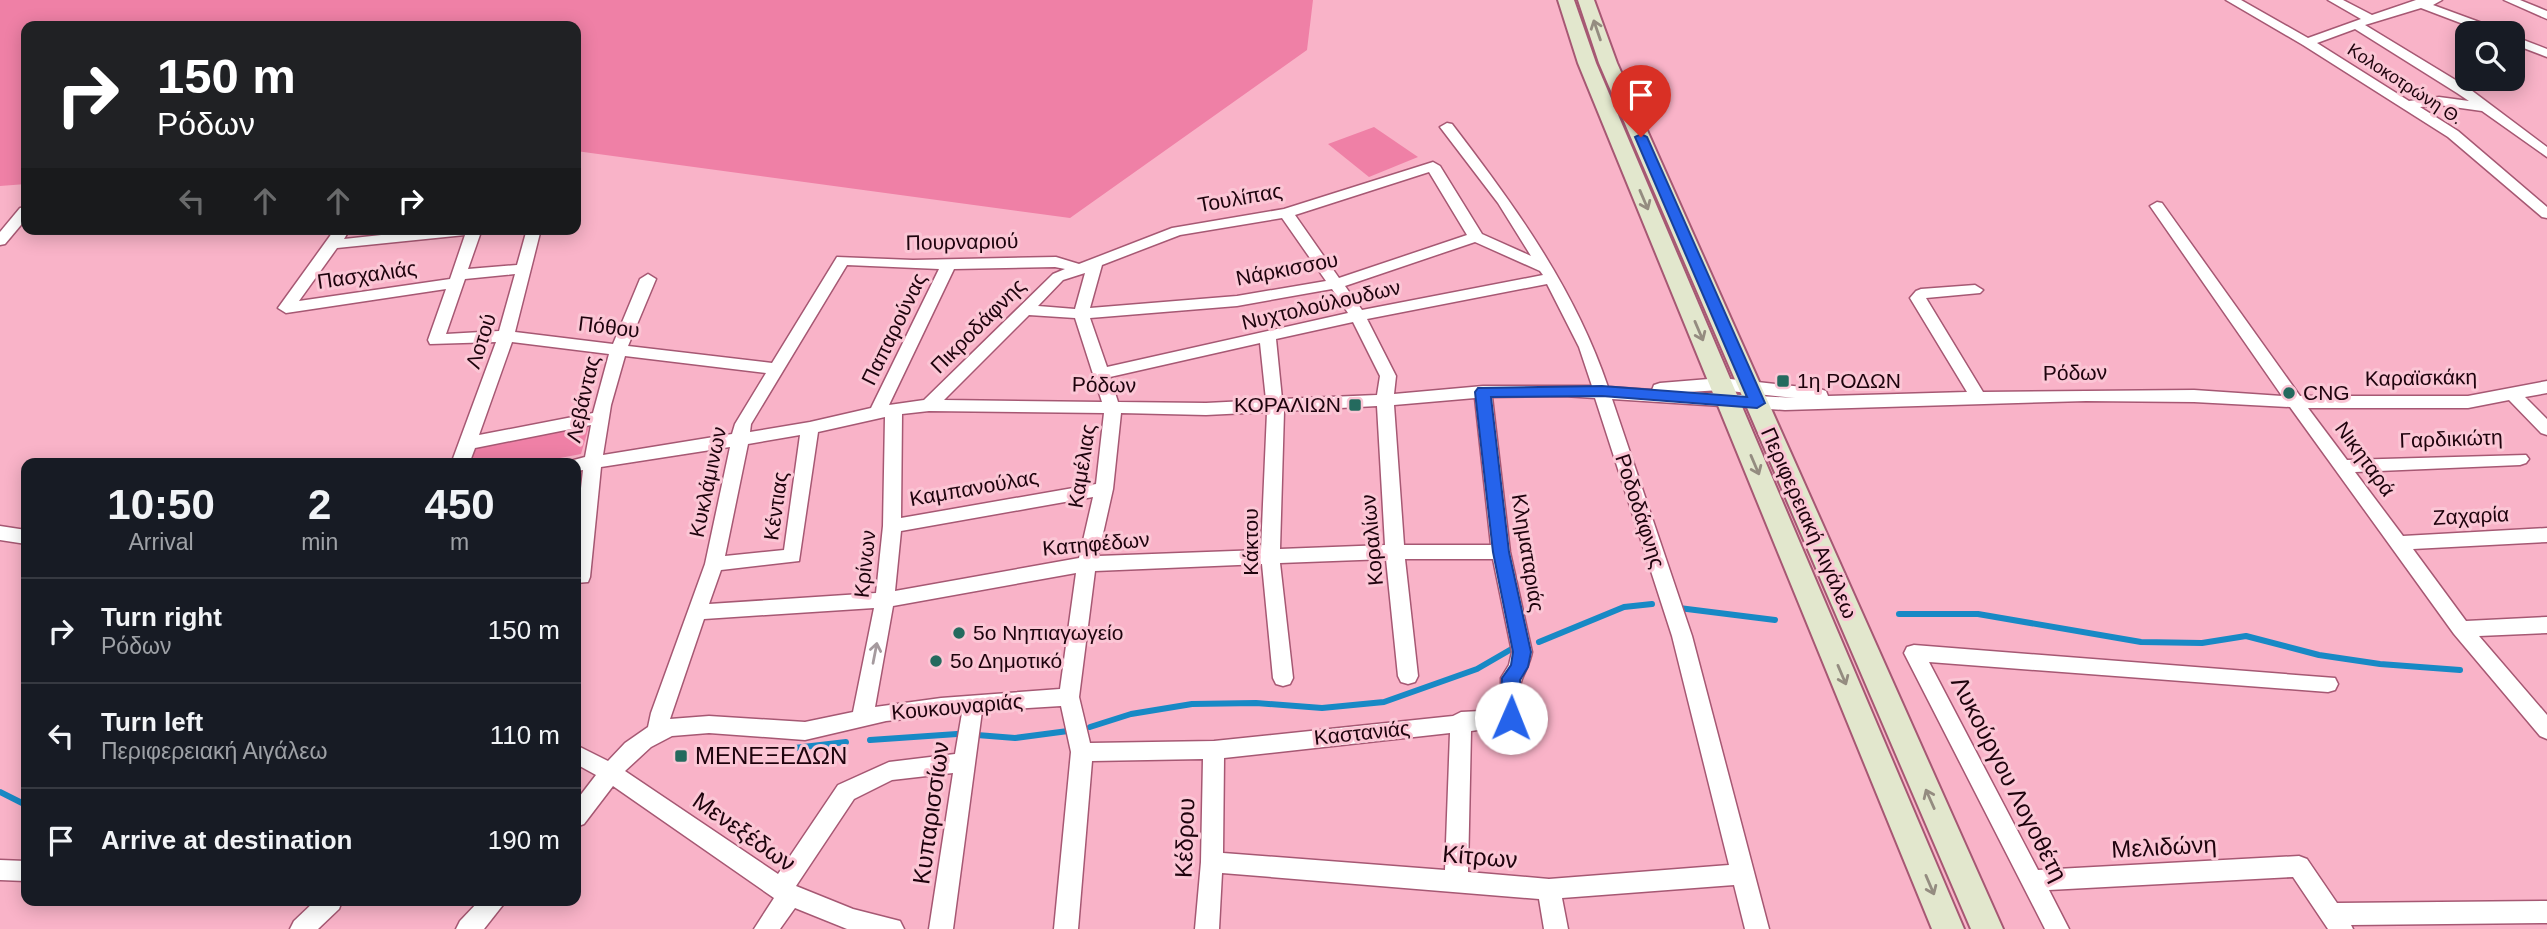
<!DOCTYPE html>
<html lang="en">
<head>
<meta charset="utf-8">
<style>
	body { margin:0; font-family:Helvetica,sans-serif; background:#20242c; color:#f1f3f6; height:100vh; display:flex; flex-direction:column; font-size:26px; white-space:nowrap }
	* { box-sizing:border-box; margin:0 }
	p { font-size:23px; color:#9ea1a6 }
	.icon { flex:none; width:38px; height:38px; fill:none; stroke:currentColor; stroke-width:2; stroke-linecap:round; stroke-linejoin:round }
	.map { position:relative; flex:1; overflow:hidden }
	.side { position:absolute; left:21px; top:458px; width:560px; height:448px; display:flex; flex-direction:column; background:#171b24; border-radius:14px; box-shadow:0 4px 18px #0003 }
	.side>* { flex:none }
	.hud { position:absolute; left:21px; top:21px; width:560px; height:214px; border-radius:14px; box-shadow:0 4px 18px #0003; background:#202124; color:#fff; overflow:hidden }
	.controls { position:absolute; left:2455px; top:21px; display:grid; gap:14px }
	.controls a { display:grid; place-items:center; width:70px; height:70px; border-radius:14px; background:#171b24; box-shadow:0 4px 18px #0003; font-size:35px }
	.pin { position:absolute; display:grid; place-items:center; width:60px; height:60px; color:#fff; margin:-72px -30px; border-radius:50% 50% 50% 0; rotate:-45deg; box-shadow:0 0 7px #0007 }
	.pin .icon { rotate:45deg }
	.me { position:absolute; width:77px; margin:-38px; rotate:1deg; stroke-linejoin:round; filter:drop-shadow(0 0 5px #0008) }
	.turn { display:flex; align-items:center; gap:24px; height:147px; padding:0 21px; font-size:32px }
	.turn .icon { width:91px; height:91px; stroke-width:2.5 }
	.turn b { display:block; font-size:49px; line-height:60px }
	.lanes { display:flex; align-items:center; height:66px; padding:0 21px; background:#0003; justify-content:center; gap:35px; direction:ltr }
	.lanes .off { opacity:.35 }
	.eta { display:flex; justify-content:space-evenly; align-items:center; height:119px; text-align:center }
	.eta b { font-size:42px; font-weight:700; line-height:49px }
	ul { padding:0; list-style:none }
	li { display:flex; align-items:center; gap:21px; height:105px; padding:0 21px; border-top:2px solid #363941 }
	li div { flex:1 }
	li b { display:block; font-size:26px }
	li em { font-style:normal }
	.map>svg:first-child { display:block }
	.green { fill:#ef80a6 }
	.lines { fill:none; stroke-linecap:round; stroke-linejoin:round }
	.stream { stroke:#1889c5; stroke-width:6 }
	.street-casing { stroke:#a65873; stroke-width:3 }
	.secondary-casing { stroke:#a65873; stroke-width:4 }
	.street { fill:#fff; fill-rule:evenodd }
	.secondary { fill:#e2e7cd; fill-rule:evenodd }
	.oneway { stroke:#948c80 }
	.oneway2 { stroke:#a59a9e }
	.route { fill:#2563eb; stroke:#184099; stroke-width:2 }
	.poi-dot { fill:#246a5e; stroke:#fbc6d5; stroke-width:2.5 }
	.labels { text-anchor:middle; stroke-width:6; stroke-linejoin:round; paint-order:stroke }
	.far-street-label { font-size:18px; fill:#1e030d; stroke:#fbc6d5 }
	.street-label { font-size:21px; fill:#1e030d; stroke:#fbc6d5 }
	.poi-label { font-size:21px; fill:#1e030d; stroke:#fbc6d5; text-anchor:start }
	.near-poi-label { font-size:24px; fill:#1e030d; stroke:#fbc6d5; text-anchor:start }
	.near-street-label { font-size:24px; fill:#1e030d; stroke:#fbc6d5 }
</style>
</head>
<body>
<div class="map">
<svg width="2547" height="929" viewBox="0 0 2547 929">
	<rect width="100%" height="100%" fill="#f9b3c8"/>
	<g class="green">
		<path d="M0 0H1313L1307 50 1070 218 576 151V26H26V184L0 186Z"/>
		<path d="M1374 127 1418 157 1369 177 1328 144Z"/>
		<path d="M590 423 581 454 529 464H467L473 446Z"/>
	</g>
	<g class="lines">
		<g class="stream">
			<path d="M1679 608 1775 620"/>
			<path d="M1899 614H1978L2141 642 2202 643 2246 636 2319 655 2380 664 2460 670"/>
			<path d="M1539 642 1624 607 1652 604"/>
			<path d="M1090 727 1131 714 1192 704 1256 703 1322 708 1384 702 1477 669 1515 647"/>
			<path d="M977 735 1015 738 1068 731"/>
			<path d="M870 740 957 734"/>
			<path d="M786 749 846 742"/>
			<path d="M0 792 26 805"/>
		</g>
		<g class="street-casing">
			<g id="street">
				<path d="M2226 0H2241L2308 38 2361 19 2328 0H2343L2372 15 2416 0H2442L2433 5 2501 30 2503 33H2487L2421 8 2365 25 2467 87 2547 147V157L2482 111 2439 105 2420 107 2458 131 2547 207V218L2542 217 2448 137 2303 45ZM2355 29 2457 93 2469 101 2439 97 2409 101 2317 43Z"/>
				<path d="M2504 0H2520L2547 11V19Z"/>
				<path d="M2513 36 2547 49V57L2513 44Z"/>
				<path d="M1447 123 1452 124C1515 206 1575 289 1608 387L1652 390 1654 385 1660 383 1721 378 1820 389 1826 391 1828 396 1967 392 1910 298 1916 291 1921 289 1975 285 1983 290 1980 293 1926 298 1983 392 2194 390 2282 396 2150 206 2157 202 2162 203 2300 396H2468L2547 381V393L2525 397 2547 419V435L2541 433 2509 400 2468 408H2308L2347 460 2526 455 2529 459 2526 463 2520 465 2355 472 2403 536 2547 528V542L2413 549 2466 621 2547 617V633L2479 636 2547 715V739L2540 736 2454 634 2290 407 2194 402 2086 401 1785 410 1612 399 1692 636 1769 929H1745L1734 885 1562 898 1568 929H1544L1539 899 1222 873 1219 929H1195L1201 862 1203 759 1092 761 1078 929H1054L1071 752 1061 706 982 711 953 929H929L953 773 892 780 854 799 796 886 853 909 900 921 904 929H847L795 908 780 929H754L774 898 613 786 584 824 576 827V801L596 775 576 764V745L608 761 625 743 648 727 651 713 705 564 730 447 601 467 590 577 588 582 576 583V534L583 470 576 471V464H568L570 461 585 457 591 425 475 448 469 464H451L496 342 430 344 428 340 446 289 286 313 278 308 335 229H350L344 239 437 229H482L468 269 517 265 527 229H541L515 332 613 344 640 279 648 274 656 279 628 346 772 363 837 257 913 260 1056 257 1079 264 1172 228 1284 209 1433 162 1440 166 1482 234 1531 256 1498 203 1440 127ZM1429 172 1467 235 1339 278 1295 215ZM1282 218 1326 281 1237 296 1090 308 1102 265 1180 235ZM465 235 450 279 299 301 337 248ZM1475 242 1540 271 1543 275 1362 310 1345 286ZM847 265 939 269 871 408 810 422 750 432 751 424ZM1055 267 1065 269 1053 274 924 400 889 405 954 269ZM1085 273 1075 309 1038 306 1063 280ZM515 274 499 331 446 334 465 279ZM1547 284 1579 347 1592 386H1483L1394 394 1396 376 1367 319ZM1332 289 1348 313 1107 367 1090 318 1237 306ZM1029 315 1075 318 1102 402 944 400ZM1353 322 1380 376 1377 395 1282 399 1276 339ZM512 342 609 354 593 413 479 435ZM1260 343 1266 400 1206 403 1118 402 1110 377ZM625 356 766 373 735 424 732 434 603 455 611 405ZM1721 390 1795 398 1688 392ZM1564 396 1595 398 1672 636 1729 865 1549 879 1468 872 1471 731 1518 724C1525 710 1516 693 1522 679 1526 669 1530 663 1532 652L1510 552 1492 397ZM1475 398 1491 545H1404L1394 405ZM1377 406 1385 545 1280 549 1284 411ZM929 411 1104 413 1096 484 901 518 902 414ZM1267 412 1261 550 1098 556 1113 489 1121 413 1206 415ZM885 417 883 526 876 593 709 604 721 570 799 561 818 432ZM800 435 784 550 725 556 748 444ZM1093 497 1079 558 895 591 901 531ZM1386 559 1398 676 1401 682 1408 684 1415 682 1418 676 1405 559H1493L1512 652 1509 665 1501 678V710L1461 712 1453 716 1214 741 1090 743 1079 697 1095 571 1262 564 1273 678 1276 684 1283 686 1290 684 1293 678 1280 563ZM1076 573 1060 689 941 698 875 707 893 606ZM874 608 853 712 805 722 709 716 670 719 704 619ZM962 713 955 754 889 762 838 785 778 874 625 771 651 747 672 736 709 733 805 740 886 721ZM1450 733 1445 870 1223 853 1224 758Z"/>
				<path d="M26 207V219L5 244 0 245V232L20 208Z"/>
				<path d="M0 526 26 530V544L0 540Z"/>
				<path d="M1914 645 2335 678 2338 684 2335 690 2328 692 1929 662 2038 870 2299 856 2307 859 2337 903 2547 901V923L2351 925 2353 929H2328L2293 877 2049 890 2069 929H2045L1904 653 1907 647Z"/>
				<path d="M0 860 26 861V881L0 880Z"/>
				<path d="M315 901H342L339 909 318 929H290L294 921Z"/>
				<path d="M479 901H506L484 929H456L460 921Z"/>
			</g>
		</g>
		<g class="secondary-casing">
			<g id="secondary">
				<path d="M1558 0H1574L1596 63 1964 929H1932L1578 63Z"/>
				<path d="M1578 0H1594L1617 63 2003 929H1971L1599 63Z"/>
			</g>
		</g>
		<use href="#street" class="street"/>
		<use href="#secondary" class="secondary"/>
	</g>
	<defs><path id="oneway-shaft" d="M-6 0H5M1.5-3L5.5 0L1.5 3" fill="none" stroke-width="1.6" stroke-linecap="round" stroke-linejoin="round" transform="scale(1.75)"/></defs>
	<g class="oneway">
		<use href="#oneway-shaft" transform="translate(1597 30) rotate(-109)"/>
		<use href="#oneway-shaft" transform="translate(1644 200) rotate(67)"/>
		<use href="#oneway-shaft" transform="translate(1699 331) rotate(67)"/>
		<use href="#oneway-shaft" transform="translate(1755 465) rotate(67)"/>
		<use href="#oneway-shaft" transform="translate(1842 675) rotate(67)"/>
		<use href="#oneway-shaft" transform="translate(1930 799) rotate(-114)"/>
		<use href="#oneway-shaft" transform="translate(1930 885) rotate(67)"/>
	</g>
	<use class="oneway2" href="#oneway-shaft" transform="translate(875 653) rotate(-79)"/>
	<path class="route" d="M1641 134 1647 137 1765 403 1757 408 1602 396 1491 397 1509 552 1531 652 1528 667 1520 680V718L1517 724 1511 726 1504 724 1501 718 1502 678 1511 665 1513 652 1493 552 1475 392 1478 388 1602 386 1747 397 1635 137Z"/>
	<g class="poi-dot">
		<rect x="1776" y="374" width="14" height="14" rx="3.5"/>
		<circle cx="2289" cy="393" r="7"/>
		<rect x="1348" y="398" width="14" height="14" rx="3.5"/>
		<circle cx="959" cy="633" r="7"/>
		<circle cx="936" cy="661" r="7"/>
		<rect x="674" y="749" width="14" height="14" rx="3.5"/>
	</g>
	<g class="labels">
		<g class="far-street-label">
			<text transform="translate(2405 84) rotate(33)" y="6">Κολοκοτρώνη Θ.</text>
		</g>
		<g class="street-label">
			<text transform="translate(1240 198) rotate(-10)" y="7">Τουλίπας</text>
			<text transform="translate(962 242) rotate(-1)" y="7">Πουρναριού</text>
			<text transform="translate(1287 269) rotate(-11)" y="7">Νάρκισσου</text>
			<text transform="translate(367 275) rotate(-8)" y="7">Πασχαλιάς</text>
			<text transform="translate(1321 305) rotate(-13)" y="7">Νυχτολούλουδων</text>
			<text transform="translate(978 326) rotate(-45)" y="7">Πικροδάφνης</text>
			<text transform="translate(609 327) rotate(7)" y="7">Πόθου</text>
			<text transform="translate(894 329) rotate(-64)" y="7">Παπαρούνας</text>
			<text transform="translate(481 341) rotate(-72)" y="7">Λοτού</text>
			<text transform="translate(2075 373) rotate(-1)" y="7">Ρόδων</text>
			<text transform="translate(2421 378) rotate(-1)" y="7">Καραϊσκάκη</text>
			<text transform="translate(1104 385) rotate(1)" y="7">Ρόδων</text>
			<text transform="translate(583 399) rotate(-77)" y="7">Λεβάντας</text>
			<text transform="translate(2451 439) rotate(-2)" y="7">Γαρδικιώτη</text>
			<text transform="translate(2365 459) rotate(54)" y="7">Νικηταρά</text>
			<text transform="translate(1082 466) rotate(-81)" y="7">Καμέλιας</text>
			<text transform="translate(708 482) rotate(-78)" y="7">Κυκλάμινων</text>
			<text transform="translate(974 488) rotate(-10)" y="7">Καμπανούλας</text>
			<text transform="translate(776 506) rotate(-82)" y="7">Κέντιας</text>
			<text transform="translate(1640 511) rotate(72)" y="7">Ροδοδάφνης</text>
			<text transform="translate(2471 516) rotate(-3)" y="7">Ζαχαρία</text>
			<text transform="translate(1809 523) rotate(66)" y="7">Περιφερειακή Αιγάλεω</text>
			<text transform="translate(1372 540) rotate(-95)" y="7">Κοραλίων</text>
			<text transform="translate(1251 542) rotate(-90)" y="7">Κάκτου</text>
			<text transform="translate(1096 544) rotate(-5)" y="7">Κατηφέδων</text>
			<text transform="translate(1528 553) rotate(81)" y="7">Κληματαριάς</text>
			<text transform="translate(865 564) rotate(-84)" y="7">Κρίνων</text>
			<text transform="translate(957 707) rotate(-5)" y="7">Κουκουναριάς</text>
			<text transform="translate(1362 733) rotate(-6)" y="7">Καστανιάς</text>
		</g>
		<g class="poi-label">
			<text x="1797" y="388">1η ΡΟΔΩΝ</text>
			<text x="2303" y="400">CNG</text>
			<text x="1341" y="412" text-anchor="end">ΚΟΡΑΛΙΩΝ</text>
			<text x="973" y="640">5ο Νηπιαγωγείο</text>
			<text x="950" y="668">5ο Δημοτικό</text>
		</g>
		<g class="near-poi-label">
			<text x="695" y="764">ΜΕΝΕΞΕΔΩΝ</text>
		</g>
		<g class="near-street-label">
			<text transform="translate(2009 779) rotate(63)" y="8">Λυκούργου Λογοθέτη</text>
			<text transform="translate(931 813) rotate(-82)" y="8">Κυπαρισσίων</text>
			<text transform="translate(744 832) rotate(35)" y="8">Μενεξέδων</text>
			<text transform="translate(1185 838) rotate(-88)" y="8">Κέδρου</text>
			<text transform="translate(2164 847) rotate(-3)" y="8">Μελιδώνη</text>
			<text transform="translate(1480 857) rotate(5)" y="8">Κίτρων</text>
		</g>
	</g>
</svg>
<div class="controls">
<a><svg class="icon" aria-label="search" viewBox="0 0 24 24"><circle cx="10" cy="10" r="6"/><path d="M15 15l6 6"/></svg></a>
</div>
<div class="pin" style="left:1641px;top:137px;background:#d93025"><svg class="icon" aria-label="arrive" viewBox="0 0 24 24"><path d="M6 21V4h12l-3 4 3 4H6"/></svg></div>
<svg class="me" style="left:1511px;top:718px" viewBox="-20 -20 40 40"><circle r="19" fill="#fff"/><path d="M0-13L10 11 0 6-10 11z" fill="#2563eb"/></svg>
<div class="hud">
<div class="turn"><svg class="icon" aria-label="right" viewBox="0 0 24 24"><path d="M7 20v-9h11M14 6l5 5-5 5"/></svg><div><b>150 m</b>Ρόδων</div></div>
<div class="lanes"><svg class="icon off" aria-label="left" viewBox="0 0 24 24"><path d="M17 20v-9H6M10 6l-5 5 5 5"/></svg><svg class="icon off" aria-label="ahead" viewBox="0 0 24 24"><path d="M12 20V5M6 11l6-6 6 6"/></svg><svg class="icon off" aria-label="ahead" viewBox="0 0 24 24"><path d="M12 20V5M6 11l6-6 6 6"/></svg><svg class="icon" aria-label="right" viewBox="0 0 24 24"><path d="M7 20v-9h11M14 6l5 5-5 5"/></svg></div>
</div>
<section class="side">
<div class="eta">
<div><b>10:50</b><p>Arrival</p></div>
<div><b>2</b><p>min</p></div>
<div><b>450</b><p>m</p></div>
</div>
<ul>
<li><svg class="icon" aria-label="right" viewBox="0 0 24 24"><path d="M7 20v-9h11M14 6l5 5-5 5"/></svg><div><b>Turn right</b><p>Ρόδων</p></div><em>150 m</em></li>
<li><svg class="icon" aria-label="left" viewBox="0 0 24 24"><path d="M17 20v-9H6M10 6l-5 5 5 5"/></svg><div><b>Turn left</b><p>Περιφερειακή Αιγάλεω</p></div><em>110 m</em></li>
<li><svg class="icon" aria-label="arrive" viewBox="0 0 24 24"><path d="M6 21V4h12l-3 4 3 4H6"/></svg><div><b>Arrive at destination</b></div><em>190 m</em></li>
</ul>
</section>
</div>
</body>
</html>
